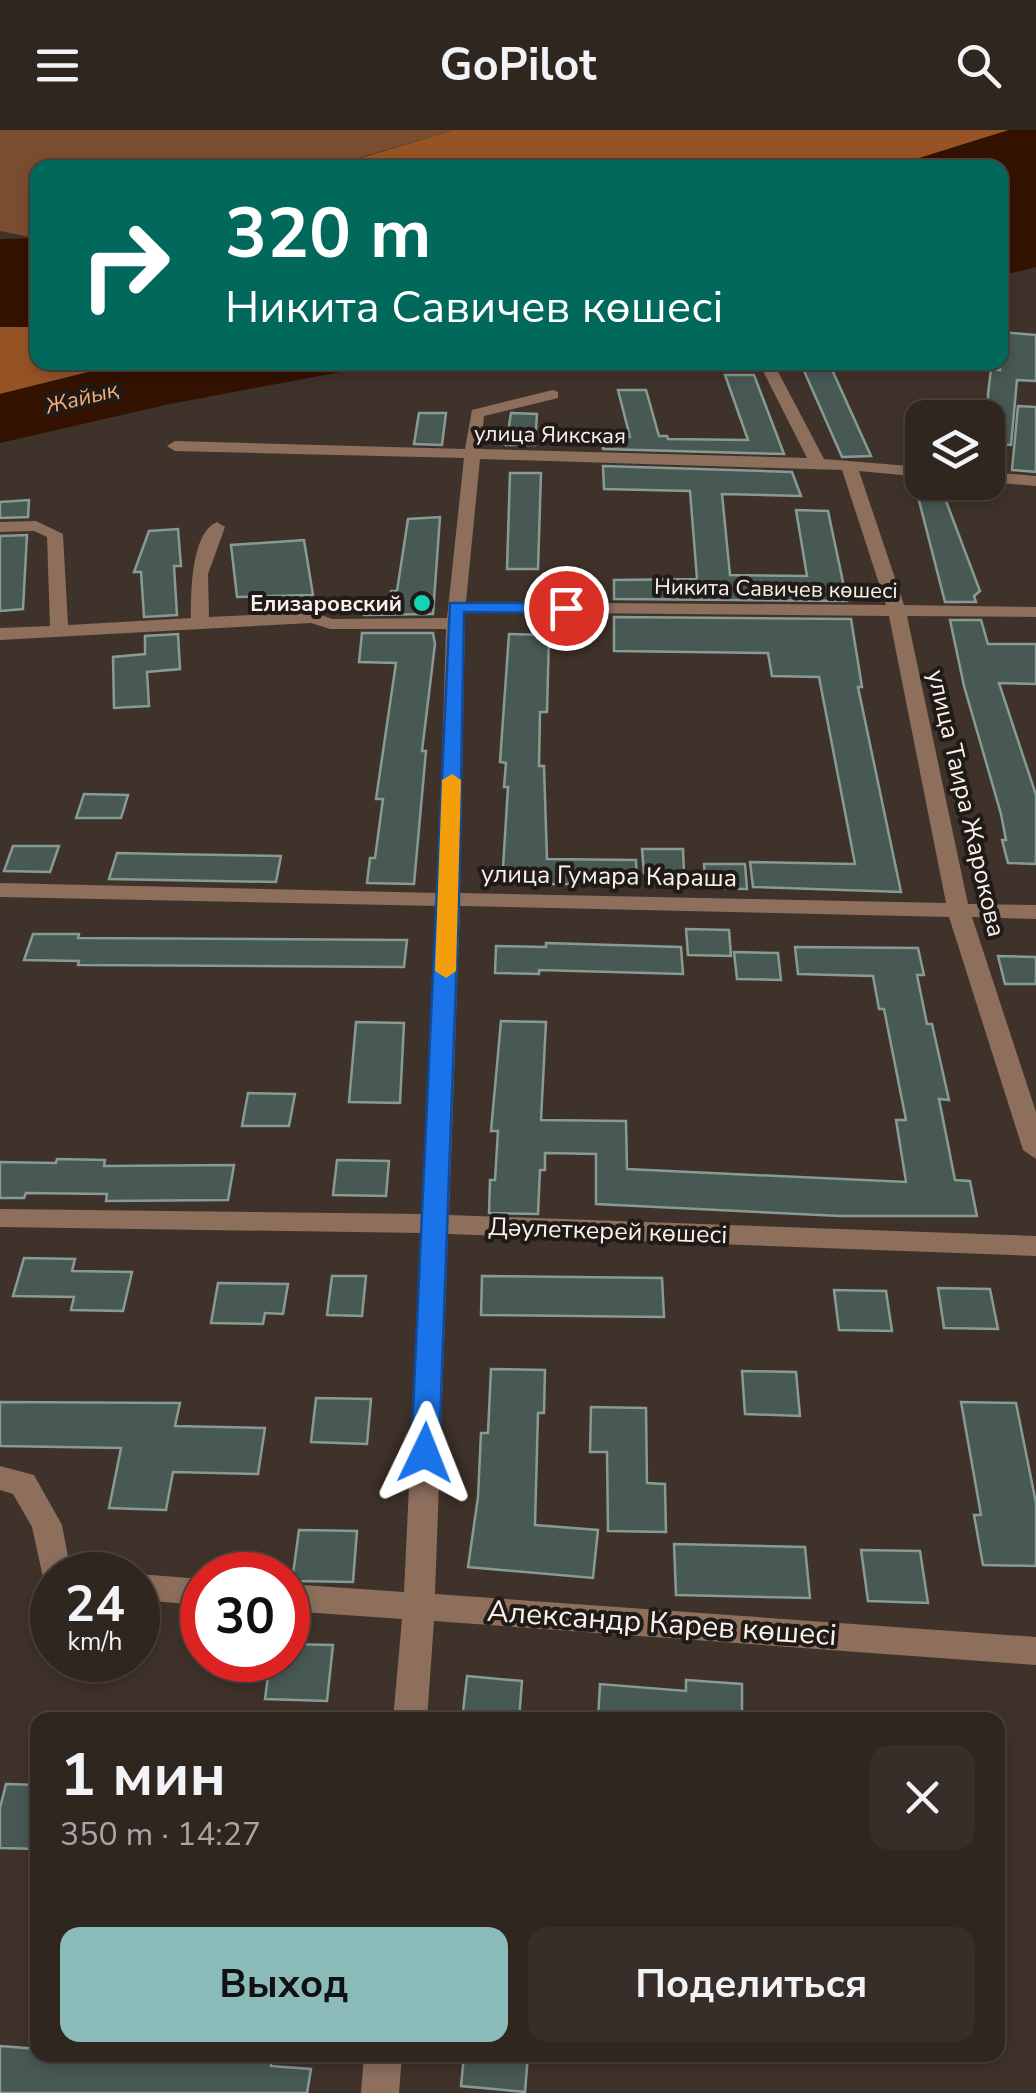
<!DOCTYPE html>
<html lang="ru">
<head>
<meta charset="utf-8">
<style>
	body { margin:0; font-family:"Nunito Sans",sans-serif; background:#372e29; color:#f1f3f6; height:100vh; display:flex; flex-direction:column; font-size:38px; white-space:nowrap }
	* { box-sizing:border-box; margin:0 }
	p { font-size:32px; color:#a7a5a5 }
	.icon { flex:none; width:55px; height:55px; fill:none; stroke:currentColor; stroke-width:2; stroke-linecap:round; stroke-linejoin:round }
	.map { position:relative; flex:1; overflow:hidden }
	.side { position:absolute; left:30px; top:1582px; width:975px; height:350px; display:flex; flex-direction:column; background:#2f2620; border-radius:20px; box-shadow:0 5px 15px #0003,0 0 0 2px #4a433e }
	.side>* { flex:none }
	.banner { position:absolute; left:30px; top:30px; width:978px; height:210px; border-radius:20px; box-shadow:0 5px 15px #0003,0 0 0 2px #4a433e; background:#00695c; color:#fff; overflow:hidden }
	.buttons { position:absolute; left:905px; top:270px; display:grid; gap:20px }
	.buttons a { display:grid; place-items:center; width:100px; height:100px; border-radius:20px; background:#2f2620; box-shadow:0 5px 15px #0003,0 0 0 2px #4a433e; font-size:50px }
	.speed { position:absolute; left:30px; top:1422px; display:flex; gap:20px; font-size:50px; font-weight:700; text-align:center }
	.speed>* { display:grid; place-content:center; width:130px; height:130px; border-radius:50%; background:#2f2620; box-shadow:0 5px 15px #0003,0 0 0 2px #4a433e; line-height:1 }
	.speed small { font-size:25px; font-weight:400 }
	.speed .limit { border:15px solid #d22; background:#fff; color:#111 }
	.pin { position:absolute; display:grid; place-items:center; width:85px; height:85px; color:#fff; margin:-42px; border:5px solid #fff; border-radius:50%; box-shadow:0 2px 10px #0007 }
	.me { position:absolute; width:110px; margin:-55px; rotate:2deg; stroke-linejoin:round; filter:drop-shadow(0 0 8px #0008) }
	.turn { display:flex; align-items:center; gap:35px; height:210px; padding:0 30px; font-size:45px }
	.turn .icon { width:130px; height:130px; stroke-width:2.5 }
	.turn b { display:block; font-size:70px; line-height:85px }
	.round { display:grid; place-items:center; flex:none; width:105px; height:105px; border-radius:20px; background:#372e29 }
	.overview { display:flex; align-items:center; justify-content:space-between; height:170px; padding:0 30px }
	h1 { font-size:60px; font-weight:700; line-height:75px }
	.cta { display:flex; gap:20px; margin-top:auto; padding:20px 30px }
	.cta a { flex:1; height:115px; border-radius:20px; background:#8bbbb9; color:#111; font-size:40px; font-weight:700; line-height:115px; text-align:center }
	.cta a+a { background:#372e29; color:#f1f3f6 }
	header { display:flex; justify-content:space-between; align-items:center; height:130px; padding:0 30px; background:#2f2620; font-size:45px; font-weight:700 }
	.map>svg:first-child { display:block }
	.green { fill:#7b4d2f }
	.forest { fill:#965426 }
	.water { fill:#331200 }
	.building { fill:#485954; stroke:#879b95; stroke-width:2.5 }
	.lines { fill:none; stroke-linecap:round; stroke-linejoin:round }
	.street { fill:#8d6f5c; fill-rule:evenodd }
	.route { fill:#1a73e8; stroke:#114b97; stroke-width:2.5 }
	.slow { fill:#f59e0b }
	.poi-dot { fill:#14d5b3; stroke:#211b18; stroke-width:4 }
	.labels { text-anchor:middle; stroke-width:8; stroke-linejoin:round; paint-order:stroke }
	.far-water-label { font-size:22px; font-style:italic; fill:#f8ac7c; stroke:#211b18 }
	.far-street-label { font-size:22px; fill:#fbf2ed; stroke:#211b18 }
	.far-poi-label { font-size:22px; font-weight:bold; fill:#fbf2ed; stroke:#211b18; text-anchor:end }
	.street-label { font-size:25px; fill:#fbf2ed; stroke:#211b18 }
	.near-street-label { font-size:30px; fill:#fbf2ed; stroke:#211b18 }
</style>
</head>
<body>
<header><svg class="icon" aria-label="menu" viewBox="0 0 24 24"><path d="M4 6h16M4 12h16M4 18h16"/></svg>GoPilot<svg class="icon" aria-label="search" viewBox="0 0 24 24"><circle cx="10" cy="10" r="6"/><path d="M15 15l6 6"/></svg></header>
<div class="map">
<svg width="1036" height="1963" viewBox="0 0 1036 1963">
	<rect width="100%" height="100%" fill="#3f322a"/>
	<path class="green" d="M0 0H454L328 37 38 38 35 108 0 101Z"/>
	<g class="forest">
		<path d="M454 0H1009L890 38H328Z"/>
		<path d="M0 197H37L38 232 128 233 0 264Z"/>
	</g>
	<g class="water">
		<path d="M1009 0H1036V137L1000 146V38L890 37Z"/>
		<path d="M37 108V197H0V109Z"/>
		<path d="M128 232H388V233L170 274 0 313V264Z"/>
	</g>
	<g class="building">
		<path d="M1000 202 1036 205V251L1017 250 1011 315 988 313V264L991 239 1000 240Z"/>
		<path d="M829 233 871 326 842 327 801 234Z"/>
		<path d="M725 245H754L784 324 603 319V306L630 307 618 260H646L659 306H667L668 309 748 310Z"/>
		<path d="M1018 276 1036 277V342L1012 340Z"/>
		<path d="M419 283H446L442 315 414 314Z"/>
		<path d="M511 283 537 284 535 315H506Z"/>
		<path d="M603 336 792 342 801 366 722 364 730 445 807 446 796 380 828 381 847 471 614 469V450L697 449 690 361 604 359Z"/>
		<path d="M510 343H541L538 439H507Z"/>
		<path d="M915 355H940L980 461 974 466 976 472H945Z"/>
		<path d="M29 370 28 387 0 388V372Z"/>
		<path d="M440 387 433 484 364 485V478L390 477 391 461H397L408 389Z"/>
		<path d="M178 399 181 436H174L177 485 144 487 141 442H134L149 401Z"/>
		<path d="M27 405 23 479 0 481V406Z"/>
		<path d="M304 410 313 465 237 467 231 415Z"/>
		<path d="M614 487 851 489 862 557H858L901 762 753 757 750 732 855 734 819 547 772 546 768 523 614 521Z"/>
		<path d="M950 490H981L988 514H1036V554L999 553 1036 665V734L1008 733 1002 710H1006L1001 684 964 556Z"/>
		<path d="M362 503H433L435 514 422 621H426L414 754 367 753 370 728H375L383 669H376L396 533 359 532Z"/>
		<path d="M178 504 180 539 147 542 149 576 114 578 113 527 145 524V506Z"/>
		<path d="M509 504 549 505 547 582H540L539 636H544L547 729 636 730 637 754H502L508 657H504L506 633 500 632Z"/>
		<path d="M84 664 128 665 121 688H76Z"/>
		<path d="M13 716H59L50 742 4 741Z"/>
		<path d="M642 719H683L684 743H644Z"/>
		<path d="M117 723 163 724 281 726 276 752 109 749Z"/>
		<path d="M704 734H745L747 759 706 758Z"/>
		<path d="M686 799 729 800 731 826 688 825Z"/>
		<path d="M33 804H79L78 808 407 810 404 837 78 835 79 831 24 830Z"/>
		<path d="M546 813 681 817 683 844 539 840V844L495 843 496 816 546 817Z"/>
		<path d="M795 817 918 818 924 845H917L927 894H932L949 970 939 969 955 1050 970 1051 977 1086H840L596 1074V1024L545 1023V1040H540L538 1084 489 1083 490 1050H495L498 1001H491L501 891 546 892 541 990 626 991 627 1039 906 1052 896 990H906L884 879H879L873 846 798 844Z"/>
		<path d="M734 822 778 823 781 850 737 849Z"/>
		<path d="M998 826 1036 827V854H1005Z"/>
		<path d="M356 892 404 893 400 973 349 972Z"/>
		<path d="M248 963 295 964 289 996H242Z"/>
		<path d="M57 1029 105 1030 104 1036 234 1035 228 1070 106 1071 107 1064 26 1063 24 1068H0V1032L56 1033Z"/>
		<path d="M337 1030 389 1031 386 1066 333 1065Z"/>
		<path d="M24 1128 75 1129 72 1141 132 1142 123 1181 71 1180 74 1167 13 1166Z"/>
		<path d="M332 1146H366L362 1186 327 1185Z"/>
		<path d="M482 1146 662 1148 664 1187 481 1185Z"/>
		<path d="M218 1153 288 1154 283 1184 265 1183 263 1194 211 1193Z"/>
		<path d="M938 1158 990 1159 998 1199 944 1198Z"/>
		<path d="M834 1160 886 1161 892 1201 839 1200Z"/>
		<path d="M491 1239 545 1240 544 1283H538L535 1395 598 1400 593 1448 468 1437 478 1367 481 1303H488Z"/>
		<path d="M742 1241 796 1242 800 1286 745 1284Z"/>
		<path d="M316 1268 371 1269 367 1314 311 1312Z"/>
		<path d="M0 1272 180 1273 175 1296 265 1298 258 1344 173 1342 166 1380 109 1378 121 1318 0 1316Z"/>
		<path d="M961 1272 1016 1273 1036 1373V1436L983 1435 974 1385H981Z"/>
		<path d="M591 1277 646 1278 647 1353 665 1354 666 1402 608 1401 607 1322H590Z"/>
		<path d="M299 1400 357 1401 353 1452 292 1451Z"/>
		<path d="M674 1414 805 1417 810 1468 676 1465Z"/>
		<path d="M861 1420 920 1421 928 1473 868 1471Z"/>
		<path d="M288 1514 333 1515 327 1571 265 1569 270 1530H288Z"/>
		<path d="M467 1546 522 1551 519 1590H462Z"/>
		<path d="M686 1550 742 1554V1590H598L600 1554 686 1561Z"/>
		<path d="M6 1654 38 1655V1719L0 1718V1678Z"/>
		<path d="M0 1916 38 1919V1925H272L271 1936 311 1939 307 1963H0Z"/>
		<path d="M464 1925H528L525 1962 461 1956Z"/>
	</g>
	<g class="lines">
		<g class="street">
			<path d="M773 232 824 329 922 337V347L859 341 904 475 1036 477V487L907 486 968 774 1036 775V789L972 787 1036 982V1029L1023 1020 949 787 460 776 449 1085 1036 1106V1126L448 1104 435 1464 1036 1507V1535L434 1491 427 1590H393L402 1489 288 1481V1454L404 1462 421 1103 0 1097V1079L422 1084 438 776 0 767V753L438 763 446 499H330L311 493 0 510V498L50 496 47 407 34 401 0 402V392L36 391 63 404 68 495 191 488C191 463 191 403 217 392L225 397 208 444 209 487 313 482 332 489 447 488 464 328 175 321 167 316 175 311 465 319 472 280 553 260 558 262V268L484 286 481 319 807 328 759 233ZM480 329 842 340 886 475 466 472ZM465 482 889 486 946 773 460 763Z"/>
			<path d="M988 342 1036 346V356L988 352Z"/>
			<path d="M0 1336 34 1345 62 1395 69 1432 79 1436 84 1445H52V1455L44 1452 32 1397 13 1364 0 1360Z"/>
			<path d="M138 1444 202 1449V1475L138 1470V1445H134Z"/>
			<path d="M364 1925H402L399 1963H361Z"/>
		</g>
	</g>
	<path class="route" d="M450 473H566L574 478 566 483 464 482 459 769 439 1323 435 1330 425 1334 415 1330 411 1323Z"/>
	<path class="slow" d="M452 644 461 650 456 841 446 848 435 841 442 650Z"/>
	<circle class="poi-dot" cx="422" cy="473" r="10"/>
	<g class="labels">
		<g class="far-water-label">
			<text transform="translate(82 267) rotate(-14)" y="8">Жайық</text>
		</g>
		<g class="far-street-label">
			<text transform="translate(550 304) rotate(1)" y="8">улица Яикская</text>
			<text transform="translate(776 458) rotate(1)" y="8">Никита Савичев көшесі</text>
		</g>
		<g class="far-poi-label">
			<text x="402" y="481">Елизаровский</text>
		</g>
		<g class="street-label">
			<text transform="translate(967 673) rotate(77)" y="9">улица Таира Жарокова</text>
			<text transform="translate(609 745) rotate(1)" y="9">улица Гумара Караша</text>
			<text transform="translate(608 1100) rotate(2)" y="9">Дәулеткерей көшесі</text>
		</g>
		<g class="near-street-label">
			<text transform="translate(662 1493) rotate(4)" y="10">Александр Карев көшесі</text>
		</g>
	</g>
</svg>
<div class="buttons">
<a><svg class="icon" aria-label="layers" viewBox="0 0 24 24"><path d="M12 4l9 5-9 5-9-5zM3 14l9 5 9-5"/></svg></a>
</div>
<div class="speed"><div>24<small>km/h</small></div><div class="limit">30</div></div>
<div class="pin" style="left:566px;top:478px;background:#d93025"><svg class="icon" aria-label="arrive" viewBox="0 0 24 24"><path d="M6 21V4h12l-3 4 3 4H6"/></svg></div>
<svg class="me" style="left:425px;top:1323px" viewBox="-20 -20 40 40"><path d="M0-17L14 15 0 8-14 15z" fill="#1a73e8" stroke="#fff" stroke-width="4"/></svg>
<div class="banner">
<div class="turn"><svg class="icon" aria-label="right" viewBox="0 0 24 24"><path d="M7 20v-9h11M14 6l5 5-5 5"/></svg><div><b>320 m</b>Никита Савичев көшесі</div></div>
</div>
<section class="side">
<div class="overview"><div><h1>1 мин</h1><p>350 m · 14:27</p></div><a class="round"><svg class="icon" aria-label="close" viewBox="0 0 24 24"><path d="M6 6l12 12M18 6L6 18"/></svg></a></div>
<div class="cta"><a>Выход</a><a>Поделиться</a></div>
</section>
</div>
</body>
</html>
